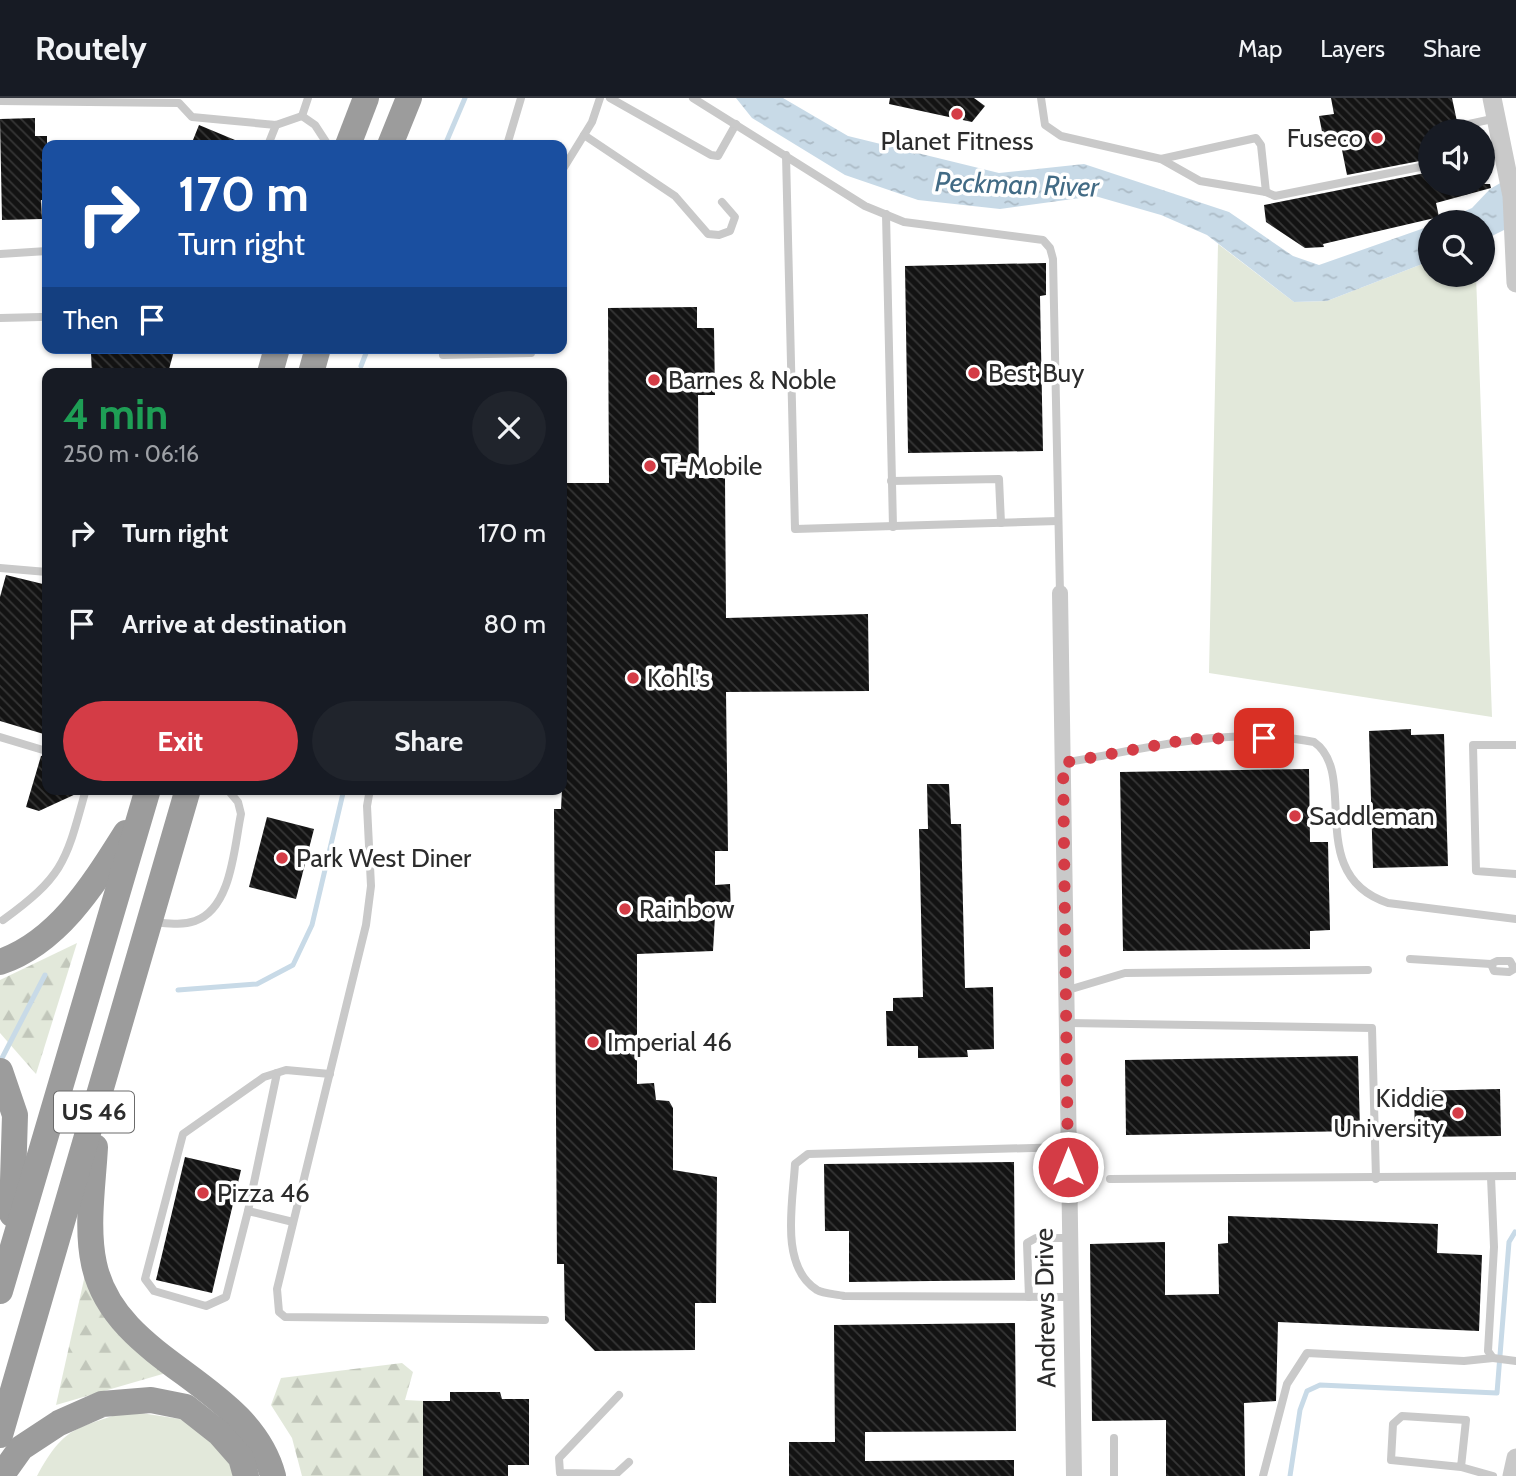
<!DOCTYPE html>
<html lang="en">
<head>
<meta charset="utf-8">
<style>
	body { margin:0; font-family:Cabin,sans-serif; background:#20242c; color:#f1f3f6; height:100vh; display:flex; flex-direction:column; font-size:26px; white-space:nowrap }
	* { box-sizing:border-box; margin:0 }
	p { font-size:23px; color:#9ea1a6 }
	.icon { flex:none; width:38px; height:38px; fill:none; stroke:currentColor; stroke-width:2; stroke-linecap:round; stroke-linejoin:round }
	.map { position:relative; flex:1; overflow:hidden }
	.side { position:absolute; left:42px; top:270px; width:525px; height:427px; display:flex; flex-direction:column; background:#171b24; border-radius:14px; box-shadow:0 2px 5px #0004 }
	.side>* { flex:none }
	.banner { position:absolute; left:42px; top:42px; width:525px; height:214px; border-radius:14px; box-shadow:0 2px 5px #0004; background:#1a4fa0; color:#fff; overflow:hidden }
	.fabs { position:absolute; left:1418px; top:21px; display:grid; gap:14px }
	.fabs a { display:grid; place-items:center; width:77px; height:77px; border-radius:50%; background:#171b24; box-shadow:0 2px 5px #0004; font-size:35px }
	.pin { position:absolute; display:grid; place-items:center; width:60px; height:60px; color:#fff; margin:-30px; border-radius:14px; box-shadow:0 4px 10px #0006 }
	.me { position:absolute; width:77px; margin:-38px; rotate:0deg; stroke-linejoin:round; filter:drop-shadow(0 0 5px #0008) }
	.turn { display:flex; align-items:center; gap:24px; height:147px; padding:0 21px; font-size:32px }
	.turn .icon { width:91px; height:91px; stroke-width:2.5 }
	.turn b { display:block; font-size:49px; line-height:60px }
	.then { display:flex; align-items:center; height:66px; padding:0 21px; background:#0003; gap:14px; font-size:26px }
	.round { display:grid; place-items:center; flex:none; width:74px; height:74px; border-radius:37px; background:#20242c }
	.head { display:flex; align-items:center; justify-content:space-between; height:119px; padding:0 21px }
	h1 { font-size:42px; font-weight:700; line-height:52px; color:#1e9e55 }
	.cta { display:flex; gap:14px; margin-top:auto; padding:14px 21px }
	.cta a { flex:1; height:80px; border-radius:42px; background:#d43c46; color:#fff; font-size:28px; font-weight:700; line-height:80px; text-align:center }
	.cta a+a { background:#20242c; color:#f1f3f6 }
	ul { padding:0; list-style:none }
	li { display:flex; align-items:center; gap:21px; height:91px; padding:0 21px }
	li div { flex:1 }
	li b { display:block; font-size:26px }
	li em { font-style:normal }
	header { display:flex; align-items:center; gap:42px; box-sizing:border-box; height:98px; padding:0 35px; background:#171b24; border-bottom:2px solid #363941 }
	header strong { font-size:33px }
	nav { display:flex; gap:38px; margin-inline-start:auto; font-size:24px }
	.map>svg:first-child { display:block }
	.grass { fill:#e2e8da }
	.forest { fill:url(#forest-firs) }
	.water { fill:url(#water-ripples) }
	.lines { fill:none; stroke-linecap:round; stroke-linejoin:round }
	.stream { stroke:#c8dae7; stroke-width:5 }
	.building { fill:url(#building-back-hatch) }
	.service { stroke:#c9c9c9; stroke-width:8 }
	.minor { stroke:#c9c9c9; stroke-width:16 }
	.tertiary { stroke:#c9c9c9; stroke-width:19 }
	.trunk { stroke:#9c9c9c; stroke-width:26 }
	.route { stroke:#d43c46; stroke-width:12; stroke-dasharray:0 21.6 }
	.poi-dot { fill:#d43c46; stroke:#fff; stroke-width:2.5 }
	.labels { text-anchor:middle; stroke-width:7; stroke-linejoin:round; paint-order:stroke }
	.shield { fill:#fff; stroke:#6b6b6b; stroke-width:2 }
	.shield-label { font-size:24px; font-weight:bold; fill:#2c2c2c }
	.poi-label { font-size:26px; fill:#2c2c2c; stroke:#fff; text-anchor:start }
	.street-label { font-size:26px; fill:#2c2c2c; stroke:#fff }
	.water-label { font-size:28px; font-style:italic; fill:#426b85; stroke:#fff }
</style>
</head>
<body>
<header>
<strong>Routely</strong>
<nav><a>Map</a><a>Layers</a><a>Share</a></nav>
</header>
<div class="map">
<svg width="1516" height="1378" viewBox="0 0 1516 1378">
	<defs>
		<pattern id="forest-firs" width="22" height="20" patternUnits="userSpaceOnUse" patternTransform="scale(1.75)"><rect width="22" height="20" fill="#e2e8da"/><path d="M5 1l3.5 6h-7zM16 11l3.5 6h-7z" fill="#c2c7bb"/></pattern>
		<pattern id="water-ripples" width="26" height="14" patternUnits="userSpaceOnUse" patternTransform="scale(1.75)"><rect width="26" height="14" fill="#c8dae7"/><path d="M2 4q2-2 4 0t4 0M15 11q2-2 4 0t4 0" fill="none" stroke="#acbbc6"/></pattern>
		<pattern id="building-back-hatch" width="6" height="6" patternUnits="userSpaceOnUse" patternTransform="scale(1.75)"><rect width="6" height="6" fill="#131313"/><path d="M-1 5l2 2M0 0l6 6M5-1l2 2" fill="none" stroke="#363636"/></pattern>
	</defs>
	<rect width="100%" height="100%" fill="#fff"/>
	<g class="grass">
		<path d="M1218 146 1294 204 1327 203 1430 163V177H1476L1492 619 1209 575Z"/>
		<path d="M128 1313 193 1323 232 1360 237 1378H37C65 1327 76 1331 128 1313Z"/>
	</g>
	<g class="forest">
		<path d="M77 845 36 976 0 935V882Z"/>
		<path d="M87 1168 166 1275 56 1307Z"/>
		<path d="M402 1265 413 1274 405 1302 423 1303V1378H302L292 1340 271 1307 281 1280Z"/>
	</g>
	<g class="water">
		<path d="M736 0H783L848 38 999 75 1084 66 1229 114 1293 158 1319 167 1430 128V163L1327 203 1294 204 1207 137 1161 117 1095 98 1000 111 918 102 845 77 752 20Z"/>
		<path d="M1516 76V126L1482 143V124H1440L1472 110 1490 91Z"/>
	</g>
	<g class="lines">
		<g class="stream">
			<path d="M445 47 465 0"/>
			<path d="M361 268 368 250"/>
			<path d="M178 892 257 886 293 867 312 827 344 691"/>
			<path d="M0 964 45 877"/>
			<path d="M1290 1378 1300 1312 1307 1293 1320 1287 1497 1295 1509 1144 1515 1134"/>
		</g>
	</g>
	<g class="building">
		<path d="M890 0H974L985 8 972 24 889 6Z"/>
		<path d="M1331 0H1452L1459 33H1430V61L1347 77 1341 47 1325 49 1319 18 1334 16Z"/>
		<path d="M35 20V38H47V102H41L42 121 2 122 0 21Z"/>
		<path d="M199 27 247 47H191Z"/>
		<path d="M1430 74V86H1490L1491 90 1436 105 1439 119 1323 146 1324 149 1305 150 1266 124 1264 107Z"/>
		<path d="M1046 165V197L1040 198 1043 353 908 355 905 168Z"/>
		<path d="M697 209V230H714L715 297H698L699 380H725L726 520 868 516 869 593 726 594 728 753H715V787L730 786 731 817 715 818 713 853 637 856V986L654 985 656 1002 669 1003 673 1010V1072L717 1079 716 1205H695V1252L595 1253 565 1222 564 1166H557L554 711H561L562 691V385H609L608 210Z"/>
		<path d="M174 253 168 275H92L91 256Z"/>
		<path d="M6 477 47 487V637L0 623V499Z"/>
		<path d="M1411 631V637L1444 636 1448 768 1373 770 1369 633Z"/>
		<path d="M47 657V691H79L78 695 39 713 26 709 41 658Z"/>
		<path d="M1309 671 1310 744H1328L1330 832 1310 833V851L1123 853 1120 674Z"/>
		<path d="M927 686H949L951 726H961L965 890 993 889 994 951 967 952 968 959 918 960V948H887L886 913H893V900L923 899 919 731H928Z"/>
		<path d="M267 719 314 731 296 801 249 789Z"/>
		<path d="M1358 958 1360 1033 1126 1037 1125 962Z"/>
		<path d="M1500 991 1501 1038 1415 1039 1414 993Z"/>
		<path d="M185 1059 241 1072 212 1195 156 1182Z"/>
		<path d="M1014 1064 1015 1182 849 1184V1133H825L824 1066Z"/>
		<path d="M1228 1118 1438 1126 1437 1155 1482 1157 1479 1233 1278 1224 1276 1303 1244 1305 1245 1378H1166V1322L1092 1323 1090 1146 1165 1144V1197L1219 1196 1218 1146 1228 1145Z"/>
		<path d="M1015 1225 1016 1333 865 1334V1363L1014 1362V1378H789V1344H835L834 1227Z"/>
		<path d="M450 1294H500L502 1301H529V1367H508V1378H423V1303H450Z"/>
	</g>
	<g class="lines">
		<g class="service">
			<path d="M610 0 711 57 718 58 736 26"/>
			<path d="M693 0 865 108 904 124 1043 142 1050 150 1053 161 1060 495"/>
			<path d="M1041 0 1045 27 1061 38 1161 61 1200 83 1266 94 1275 98 1430 67"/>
			<path d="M0 3 179 5 192 19 276 27 302 18"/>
			<path d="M302 18 315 27 328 47"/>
			<path d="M302 18 308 0"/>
			<path d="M1470 33 1469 26 1497 20"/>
			<path d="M584 37 675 98 708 136 719 137 730 133 735 119 722 104"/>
			<path d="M268 47 276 27"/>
			<path d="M507 47 521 0"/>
			<path d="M786 57 795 431 1058 423"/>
			<path d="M1161 61 1256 40 1261 47 1266 94"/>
			<path d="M563 71 592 24 600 0"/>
			<path d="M886 116 893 429"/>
			<path d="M0 156 47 153"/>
			<path d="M0 220 41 219"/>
			<path d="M443 250V257L486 256V250"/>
			<path d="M486 256 531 255"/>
			<path d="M891 383 999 381 1001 425"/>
			<path d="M0 470 47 474"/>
			<path d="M0 639 43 652"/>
			<path d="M1516 647H1473L1476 773 1516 776"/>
			<path d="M1063 665C1146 651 1230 627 1314 644 1360 676 1303 777 1388 805L1516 821"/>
			<path d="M370 691 367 708 371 788 366 827 277 1191 279 1214 285 1219 545 1222"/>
			<path d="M3 822C65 777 66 763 86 691"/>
			<path d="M152 824C166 825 181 828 195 823 232 810 234 749 241 716L238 704 227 691"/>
			<path d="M1410 861 1491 866 1497 863H1510L1514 870"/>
			<path d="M1491 866 1494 873 1509 874 1516 870"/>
			<path d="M1068 892 1125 875 1368 872"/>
			<path d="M1068 925 1372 930 1376 1081"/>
			<path d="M1067 1049 808 1056 795 1066C793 1104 779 1168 817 1192 824 1196 836 1196 844 1198L1069 1199"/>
			<path d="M1491 1079 1494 1149 1488 1253 1493 1260 1516 1263"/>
			<path d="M1110 1081 1516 1078"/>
			<path d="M248 1113 277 975"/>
			<path d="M293 1124 248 1113 226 1199 206 1208 154 1193 145 1181 183 1036 264 979 286 972 330 976"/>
			<path d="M1029 1199 1027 1145 1036 1140H1069"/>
			<path d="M619 1297 559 1360 560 1375 616 1376 629 1364"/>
			<path d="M1114 1340V1378"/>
			<path d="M1461 1369 1466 1322 1402 1318 1393 1326 1391 1362 1461 1369 1493 1378"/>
			<path d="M1263 1378 1287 1286 1307 1255 1464 1263 1493 1260"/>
		</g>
		<path class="minor" d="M1060 495 1074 1378"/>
		<g class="tertiary">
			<path d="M1492 0 1512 98 1516 185"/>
			<path d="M1512 1378 1516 1360"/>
		</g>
		<g class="trunk">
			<path d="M348 47 366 0"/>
			<path d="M390 47 409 0"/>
			<path d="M270 275 277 250"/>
			<path d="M311 275 318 250"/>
			<path d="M0 864C59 844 95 784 126 735"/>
			<path d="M0 973 15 1017 12 1116"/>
			<path d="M95 1049C93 1087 86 1129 94 1166 115 1265 248 1283 273 1378"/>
			<path d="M0 1193 148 691"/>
			<path d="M0 1337 188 691"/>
			<path d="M1 1378 21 1350 59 1325 102 1306 151 1302 186 1309 219 1335 241 1360 246 1378"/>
		</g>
	</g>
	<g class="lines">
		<path class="route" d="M1068 1069 1063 665 1190 641 1264 640"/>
	</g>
	<g class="poi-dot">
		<circle cx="957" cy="16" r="7"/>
		<circle cx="1377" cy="40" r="7"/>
		<circle cx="974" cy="275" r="7"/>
		<circle cx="654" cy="282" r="7"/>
		<circle cx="650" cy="368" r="7"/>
		<circle cx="633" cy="580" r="7"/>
		<circle cx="1295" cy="718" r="7"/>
		<circle cx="282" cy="760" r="7"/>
		<circle cx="625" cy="811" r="7"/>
		<circle cx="593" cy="944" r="7"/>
		<circle cx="1458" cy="1015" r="7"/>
		<circle cx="203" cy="1095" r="7"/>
	</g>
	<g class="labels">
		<rect class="shield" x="54" y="993.5" width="80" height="41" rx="5"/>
		<g class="shield-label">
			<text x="94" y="1022">US 46</text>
		</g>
		<g class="poi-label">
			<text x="1363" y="49" text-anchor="end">Fuseco</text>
			<text x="957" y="52" text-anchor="middle">Planet Fitness</text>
			<text x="988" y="284">Best Buy</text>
			<text x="668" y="291">Barnes &amp; Noble</text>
			<text x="664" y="377">T-Mobile</text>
			<text x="647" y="589">Kohl's</text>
			<text x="1309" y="727">Saddleman</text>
			<text x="296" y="769">Park West Diner</text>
			<text x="639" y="820">Rainbow</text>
			<text x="607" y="953">Imperial 46</text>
			<text x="1444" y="1009" text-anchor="end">Kiddie<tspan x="1444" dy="30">University</tspan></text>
			<text x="217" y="1104">Pizza 46</text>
		</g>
		<g class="street-label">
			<text transform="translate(1045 1210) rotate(-91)" y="9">Andrews Drive</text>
		</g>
		<g class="water-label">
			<text transform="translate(1017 86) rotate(2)" y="10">Peckman River</text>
		</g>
	</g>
</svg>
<div class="fabs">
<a><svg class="icon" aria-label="sound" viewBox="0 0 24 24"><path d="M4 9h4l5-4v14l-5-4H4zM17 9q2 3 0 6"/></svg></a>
<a><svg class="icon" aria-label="search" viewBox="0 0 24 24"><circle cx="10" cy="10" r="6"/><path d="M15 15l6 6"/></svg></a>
</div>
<div class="pin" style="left:1264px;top:640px;background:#d93025"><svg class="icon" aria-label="arrive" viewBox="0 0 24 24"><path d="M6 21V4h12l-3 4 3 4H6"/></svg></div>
<svg class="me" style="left:1068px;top:1069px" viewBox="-20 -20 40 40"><circle r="17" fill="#d43c46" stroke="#fff" stroke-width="3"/><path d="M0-11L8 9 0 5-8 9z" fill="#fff"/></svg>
<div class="banner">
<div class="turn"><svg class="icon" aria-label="right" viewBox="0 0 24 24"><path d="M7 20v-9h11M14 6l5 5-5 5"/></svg><div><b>170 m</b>Turn right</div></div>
<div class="then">Then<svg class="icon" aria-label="arrive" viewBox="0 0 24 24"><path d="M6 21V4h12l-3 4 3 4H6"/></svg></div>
</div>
<section class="side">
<div class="head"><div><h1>4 min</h1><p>250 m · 06:16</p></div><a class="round"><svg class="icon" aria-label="close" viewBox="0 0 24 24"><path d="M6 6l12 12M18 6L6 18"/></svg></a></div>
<ul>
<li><svg class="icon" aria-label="right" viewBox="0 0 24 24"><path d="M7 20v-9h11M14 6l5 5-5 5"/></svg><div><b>Turn right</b></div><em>170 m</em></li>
<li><svg class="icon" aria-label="arrive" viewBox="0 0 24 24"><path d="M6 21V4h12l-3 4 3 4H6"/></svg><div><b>Arrive at destination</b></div><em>80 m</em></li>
</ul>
<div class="cta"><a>Exit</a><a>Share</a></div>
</section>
</div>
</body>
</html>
